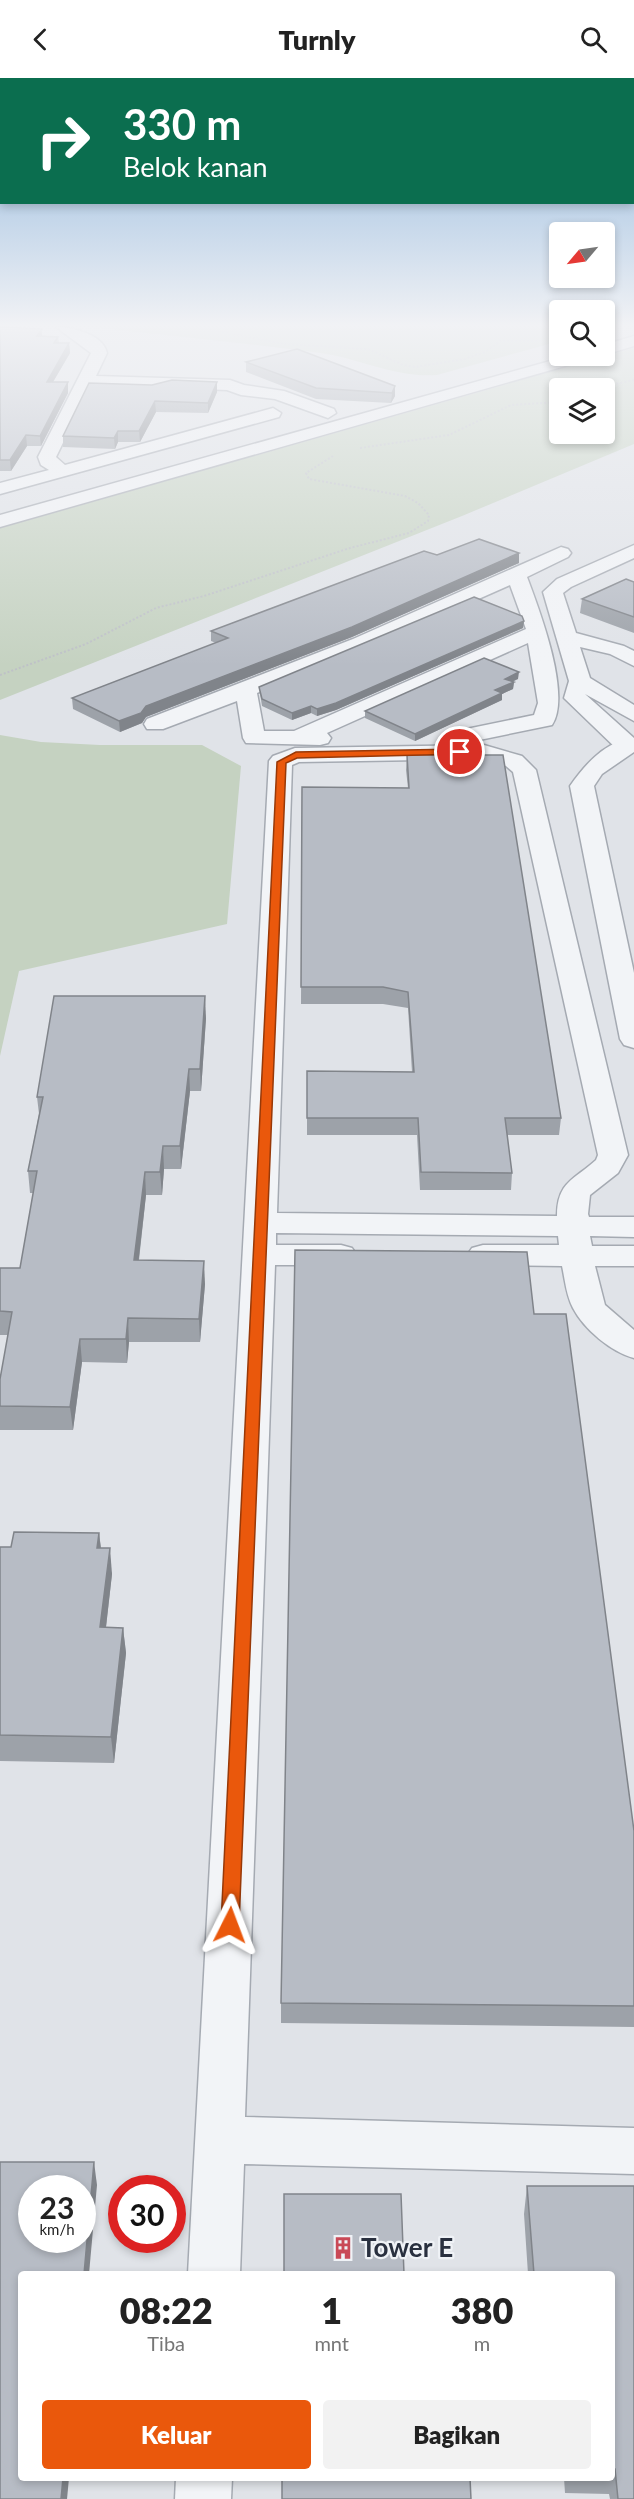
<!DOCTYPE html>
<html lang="id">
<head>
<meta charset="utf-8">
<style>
	body { margin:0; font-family:Lato,sans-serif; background:#f2f2f2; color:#222; height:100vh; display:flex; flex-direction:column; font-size:22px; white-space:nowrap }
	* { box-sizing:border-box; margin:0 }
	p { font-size:20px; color:#767676 }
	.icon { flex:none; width:33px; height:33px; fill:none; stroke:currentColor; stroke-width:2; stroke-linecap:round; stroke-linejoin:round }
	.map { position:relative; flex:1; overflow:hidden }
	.drawer { position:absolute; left:18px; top:2193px; width:597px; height:210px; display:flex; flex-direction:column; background:#fff; border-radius:6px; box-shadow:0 3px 9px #0003 }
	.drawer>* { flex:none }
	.guide { position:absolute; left:0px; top:0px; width:634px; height:126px; box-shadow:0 3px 9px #0003; background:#0b6e4f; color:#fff; overflow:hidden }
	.needle { width:39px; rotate:241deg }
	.tools { position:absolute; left:549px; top:144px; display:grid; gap:12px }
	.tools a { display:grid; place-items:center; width:66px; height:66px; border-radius:6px; background:#fff; box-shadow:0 3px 9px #0003; font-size:30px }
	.speed { position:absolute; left:18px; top:2097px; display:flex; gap:12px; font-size:30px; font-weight:700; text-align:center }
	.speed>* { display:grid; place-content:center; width:78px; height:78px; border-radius:50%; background:#fff; box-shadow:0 3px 9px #0003; line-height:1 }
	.speed small { font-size:15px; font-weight:400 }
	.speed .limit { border:9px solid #d22; background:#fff; color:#111 }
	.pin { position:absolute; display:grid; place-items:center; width:51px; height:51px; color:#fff; margin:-26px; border:3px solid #fff; border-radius:50%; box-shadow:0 2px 6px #0007 }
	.me { position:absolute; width:66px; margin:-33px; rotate:3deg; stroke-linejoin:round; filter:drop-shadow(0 0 4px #0008) }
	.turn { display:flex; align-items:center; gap:21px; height:126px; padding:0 24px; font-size:27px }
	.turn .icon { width:78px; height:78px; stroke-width:2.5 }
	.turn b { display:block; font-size:42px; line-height:51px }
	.eta { display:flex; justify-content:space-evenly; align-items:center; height:102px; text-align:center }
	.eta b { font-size:36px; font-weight:800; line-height:42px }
	.button { display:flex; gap:12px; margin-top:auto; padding:12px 24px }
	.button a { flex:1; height:69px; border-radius:6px; background:#ea580c; color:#fff; font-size:24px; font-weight:800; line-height:69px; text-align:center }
	.button a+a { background:#f2f2f2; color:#222 }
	header { display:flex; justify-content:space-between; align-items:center; height:78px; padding:0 24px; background:#fff; font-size:27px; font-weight:800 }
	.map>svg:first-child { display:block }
	.green { fill:#c5d2c1; fill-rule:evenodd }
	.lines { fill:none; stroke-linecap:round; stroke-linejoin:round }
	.minor-casing { stroke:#a5aab2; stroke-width:3 }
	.tertiary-casing { stroke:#a5aab2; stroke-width:3 }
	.path { stroke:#bec1c7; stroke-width:2; stroke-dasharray:2 2; stroke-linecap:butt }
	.minor { fill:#f2f4f7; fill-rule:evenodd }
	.tertiary { fill:#f2f4f7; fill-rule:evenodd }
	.wall { fill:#9da2a9 }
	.shaded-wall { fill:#80848a }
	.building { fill:#b7bcc5; stroke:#80848a; stroke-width:1.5; fill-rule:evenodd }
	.route { fill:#ea580c; stroke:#983908; stroke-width:1.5 }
	.labels { text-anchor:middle; stroke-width:4.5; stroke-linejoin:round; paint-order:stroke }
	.near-poi-label { font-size:26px; font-weight:bold; fill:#29303f; stroke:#eff2f6; text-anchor:start }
</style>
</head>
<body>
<header><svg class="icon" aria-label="back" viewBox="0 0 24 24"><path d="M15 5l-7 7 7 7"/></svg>Turnly<svg class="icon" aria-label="search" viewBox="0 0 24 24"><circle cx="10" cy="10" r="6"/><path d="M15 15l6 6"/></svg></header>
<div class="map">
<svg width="634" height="2421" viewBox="0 0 634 2421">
	<rect width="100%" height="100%" fill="#e0e3e8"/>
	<g class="green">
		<path d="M93 249H559L560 263 437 297C396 300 361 281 321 275 245 265 169 258 93 249Z"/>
		<path d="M634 270V366L462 438 0 622V450ZM560 310H604V356H560Z"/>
		<path d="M0 657 41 664 100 667H202L241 688 227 846 19 893 0 978Z"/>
	</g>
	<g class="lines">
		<g class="minor-casing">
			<g id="minor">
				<path d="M56 249C72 249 103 256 107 275L96 298 230 302 244 307 284 313 334 331 336 335 328 340 275 321 241 317 227 312 91 307 56 379 65 387 273 330 281 335 279 339 0 416V405L49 392 41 387 38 379 91 275Z"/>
				<path d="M634 258V268L604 277V267Z"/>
				<path d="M568 278H592L590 281 0 449V437Z"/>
				<path d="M634 467V480L571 509 563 515 576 555 624 568 634 573V588L610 576 580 569 590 600 634 627V643L585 616 634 660V674L619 673 564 620 569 603 543 514 557 501Z"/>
				<path d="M561 469 568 471 571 475 568 479 527 499C539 531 572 617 552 647L455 667 447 665 444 660 447 655 534 637 538 625 528 565 327 655 331 660 328 665 320 667 246 665 243 660 237 623 163 651H147L144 646 147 641 353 561ZM510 507 526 551 294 653H264L257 615 368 570Z"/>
				<path d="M484 667 522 678 536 692 628 1077 618 1095 590 1117 588 1136 589 1139H634V1159L590 1158 592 1168H634V1188H595L605 1227 634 1252V1280C611 1274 584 1251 573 1230 566 1217 565 1201 562 1188L483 1187 472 1184 467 1177 472 1170 483 1167H559L558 1158 276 1155V1167H341L352 1170 357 1177 352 1184 341 1187H275L245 2039 634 2050V2096L244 2086 240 2196H188L269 683 273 678 295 670ZM483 681 506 688 513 694 598 1077 596 1082C574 1102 557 1104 557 1138L277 1135 292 687 299 684Z"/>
				<path d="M176 2400H232L231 2421H175Z"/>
			</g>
		</g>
		<g class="tertiary-casing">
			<path id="tertiary" d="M627 661 634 663V674L602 696 594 708 634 895V970L624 967 620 961 570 708C584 688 602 667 627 661Z"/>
		</g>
		<g class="path">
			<path d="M198 249 284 266 368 271 403 287 415 289 465 281 485 274 500 263H541"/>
			<path d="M597 310 634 302"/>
			<path d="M360 370 449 357 511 327 560 324"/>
			<path d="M0 597 86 566 156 530 204 518 350 470 409 455 428 443 429 437 418 425 405 418 309 401 306 395 333 378"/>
		</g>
		<use href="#minor" class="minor"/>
		<use href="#tertiary" class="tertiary"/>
	</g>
	<g class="wall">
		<path d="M0 249 42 258 58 259 59 265H69L70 275 53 304H68V315L41 368H27L11 393H0Z"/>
		<path d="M246 284 395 308V318L391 325 316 321 246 294Z"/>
		<path d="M89 305 217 314 208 335 156 334 140 364H118L115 371 63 369V358Z"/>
		<path d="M437 477 519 485 352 559 146 639 142 645 120 654 73 631 72 620 216 565 211 563V553Z"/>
		<path d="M634 504V555L580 535 582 521Z"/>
		<path d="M524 543 523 550 336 632 317 638 311 635 292 642 262 628 259 609Z"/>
		<path d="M518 601 512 604H514L513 611 502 616V622L415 663 365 640V633Z"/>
		<path d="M407 677 561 1040 559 1057H507L512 1095 511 1112H420L417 1057H307V993L412 994 408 930 383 926H301L302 709 408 710 406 692Z"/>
		<path d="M206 940 201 1013H190L181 1091H164L162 1117H146L139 1182 205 1206 200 1264H129L127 1285 82 1284 73 1352H0V1301L8 1257H0V1190H20L33 1115H30L28 1093 39 1036 37 1019Z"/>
		<path d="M534 1236 634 1753V1949L281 1945V1925Z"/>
		<path d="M99 1455 101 1470 112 1496 106 1549 123 1550 126 1575 114 1685 0 1683V1469H11Z"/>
		<path d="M527 2108H634V2421H610L609 2416 565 2415 564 2400H612V2196H528L524 2136Z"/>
	</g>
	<g class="shaded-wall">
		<path d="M42 251V260L37 258Z"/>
		<path d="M69 265 70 275 47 314V304Z"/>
		<path d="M68 304V315L41 368 40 358Z"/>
		<path d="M217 304V314L208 335V325Z"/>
		<path d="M395 308V318L391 325 392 315Z"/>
		<path d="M155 323 156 334 140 364 139 353Z"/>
		<path d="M118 353V364L115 371 114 360Z"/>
		<path d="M26 357 27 368 11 393 10 382Z"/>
		<path d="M519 475V485L352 559 146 639 142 645 120 654 119 643 146 628Z"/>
		<path d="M524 543 523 550 336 632 317 638V631Z"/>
		<path d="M519 594 518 601 504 607 505 601Z"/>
		<path d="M514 604 513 611 502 616V622L415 663V656L495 612Z"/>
		<path d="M311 628V635L292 642V635Z"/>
		<path d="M205 918 206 940 201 1013 200 991Z"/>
		<path d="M189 991 190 1013 181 1091 180 1068Z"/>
		<path d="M163 1068 164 1091 162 1117 160 1094Z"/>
		<path d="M145 1094 146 1117 136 1205 134 1182Z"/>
		<path d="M204 1183 205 1206 200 1264 199 1241Z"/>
		<path d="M128 1240 129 1264 127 1285 126 1261Z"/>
		<path d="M80 1261 82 1284 73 1352 70 1329Z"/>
		<path d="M99 1455 102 1480 97 1470Z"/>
		<path d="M110 1470 112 1496 103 1575 100 1549Z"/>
		<path d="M123 1550 126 1575 114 1685 111 1659Z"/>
		<path d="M94 2084 97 2107 89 2196H84Z"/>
		<path d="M63 2400H69L67 2421H61Z"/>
	</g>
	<g class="building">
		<path d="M0 249 42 251 37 258 58 259 54 265H69L47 304H68L40 358 26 357 10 382H0Z"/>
		<path d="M297 271 395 308 392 315 316 310 246 284Z"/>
		<path d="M172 302 217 304 208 325 155 323 139 353H118L114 360 63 358 89 305 152 307Z"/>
		<path d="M479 461 519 475 352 549 146 628 141 635 119 643 72 620 228 560 211 553 424 473 437 477Z"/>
		<path d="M626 501 634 504V539L582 521Z"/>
		<path d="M474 519 522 538 524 543 336 625 317 631 311 628 292 635 262 621 259 609Z"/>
		<path d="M484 580 519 594 505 601 514 604 495 612 502 615 415 656 365 633Z"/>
		<path d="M407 677H503L561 1040H505L512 1095 421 1094 418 1040H307V993L414 994 408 914 383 909H301L302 709 409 710Z"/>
		<path d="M54 918H205L200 991H189L180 1068H163L160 1094H145L134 1182 204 1183 199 1241 128 1240 126 1261H80L70 1329 0 1328V1301L12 1234 0 1233V1190H20L37 1093H28L43 1019H37Z"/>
		<path d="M295 1172 527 1174 534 1236H566L634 1753V1928L281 1925Z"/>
		<path d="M14 1454 99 1455 97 1470H110L100 1549 123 1550 111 1659 0 1657V1469H11Z"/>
		<path d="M0 2084H94L84 2196H21V2400H63L61 2421H0ZM32 2110H82V2162H32Z"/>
		<path d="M527 2108H634V2421H618L615 2391H612V2196H534Z"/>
		<path d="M284 2116H401L404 2196H284Z"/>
		<path d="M282 2400H470L471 2421H282Z"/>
	</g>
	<linearGradient id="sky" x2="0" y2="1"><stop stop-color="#89b2db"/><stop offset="0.42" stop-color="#f1f2f5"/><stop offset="1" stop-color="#f1f2f5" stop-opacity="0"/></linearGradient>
	<rect width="634" height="588" fill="url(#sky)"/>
	<path class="route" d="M460 671 465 674 464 676 297 680 286 685 239 1847 236 1853 230 1855 223 1853 221 1847 277 684 296 674Z"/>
	<defs>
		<g id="building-bare" transform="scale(1.8)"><path d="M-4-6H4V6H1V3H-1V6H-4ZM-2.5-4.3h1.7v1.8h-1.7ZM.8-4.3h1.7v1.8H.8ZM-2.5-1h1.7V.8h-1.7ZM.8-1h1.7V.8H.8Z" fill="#c94957" stroke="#eff2f6" stroke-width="2.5" paint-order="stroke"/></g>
	</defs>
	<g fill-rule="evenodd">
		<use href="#building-bare" x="343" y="2170"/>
	</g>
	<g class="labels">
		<g class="near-poi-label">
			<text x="361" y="2179">Tower E</text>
		</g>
	</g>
</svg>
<div class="tools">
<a><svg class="needle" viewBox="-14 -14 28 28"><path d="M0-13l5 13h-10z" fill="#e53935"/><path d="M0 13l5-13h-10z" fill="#767676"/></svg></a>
<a><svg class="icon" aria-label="search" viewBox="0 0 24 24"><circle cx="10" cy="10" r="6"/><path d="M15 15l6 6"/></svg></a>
<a><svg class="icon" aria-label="layers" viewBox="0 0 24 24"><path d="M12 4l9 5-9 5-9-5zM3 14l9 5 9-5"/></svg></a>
</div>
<div class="speed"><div>23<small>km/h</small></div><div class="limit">30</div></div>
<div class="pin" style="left:460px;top:674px;background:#d93025"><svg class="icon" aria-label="arrive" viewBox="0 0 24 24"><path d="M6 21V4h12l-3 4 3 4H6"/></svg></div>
<svg class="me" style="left:230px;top:1847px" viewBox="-20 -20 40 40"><path d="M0-17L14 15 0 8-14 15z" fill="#ea580c" stroke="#fff" stroke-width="4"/></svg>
<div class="guide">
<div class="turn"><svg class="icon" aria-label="right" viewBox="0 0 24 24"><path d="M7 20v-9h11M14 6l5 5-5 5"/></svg><div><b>330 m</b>Belok kanan</div></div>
</div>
<section class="drawer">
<div class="eta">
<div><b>08:22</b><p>Tiba</p></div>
<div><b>1</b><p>mnt</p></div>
<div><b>380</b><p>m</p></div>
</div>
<div class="button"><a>Keluar</a><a>Bagikan</a></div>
</section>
</div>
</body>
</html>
